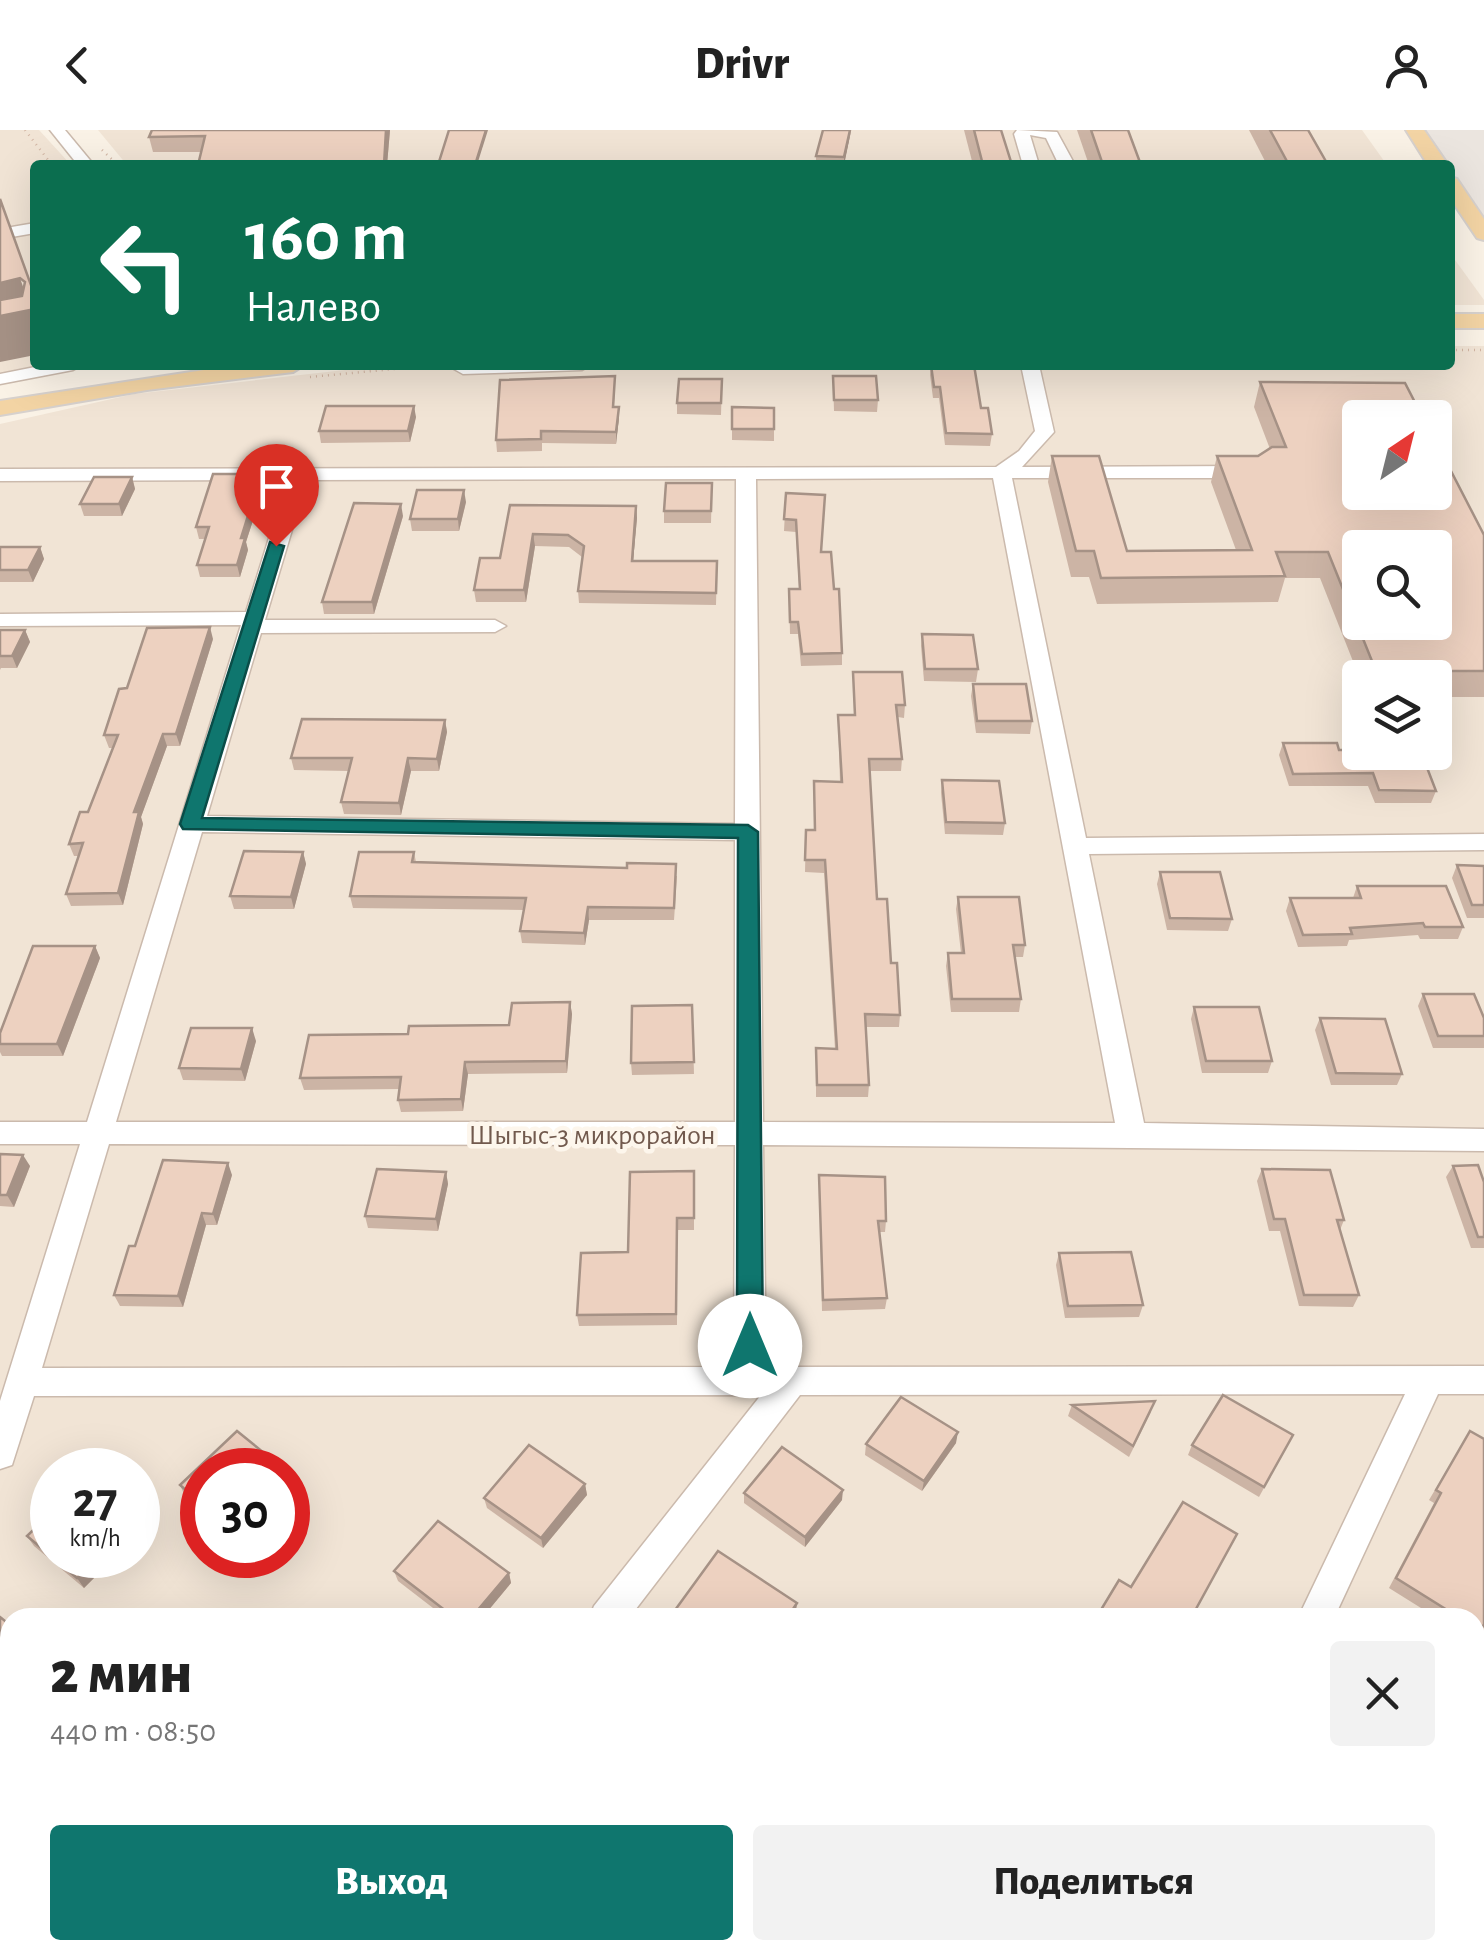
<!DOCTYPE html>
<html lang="ru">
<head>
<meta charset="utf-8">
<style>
	body { margin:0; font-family:"Alegreya Sans",sans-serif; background:#f2f2f2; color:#222; height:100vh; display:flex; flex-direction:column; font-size:38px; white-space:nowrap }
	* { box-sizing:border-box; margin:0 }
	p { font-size:32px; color:#767676 }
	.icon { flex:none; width:55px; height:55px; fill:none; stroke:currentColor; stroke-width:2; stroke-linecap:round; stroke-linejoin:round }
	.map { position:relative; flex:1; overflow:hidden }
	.drawer { position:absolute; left:0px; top:1478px; width:1485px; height:352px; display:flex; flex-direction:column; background:#fff; border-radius:30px 30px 0 0; box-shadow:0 10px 40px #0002 }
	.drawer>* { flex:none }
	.guide { position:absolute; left:30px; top:30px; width:1425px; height:210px; border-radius:10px; box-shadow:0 10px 40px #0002; background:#0b6e4f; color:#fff; overflow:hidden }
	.needle { width:65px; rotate:35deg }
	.buttons { position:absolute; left:1342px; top:270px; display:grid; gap:20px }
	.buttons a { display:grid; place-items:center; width:110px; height:110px; border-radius:10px; background:#fff; box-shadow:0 10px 40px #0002; font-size:50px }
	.speed { position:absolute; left:30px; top:1318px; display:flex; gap:20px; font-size:50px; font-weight:700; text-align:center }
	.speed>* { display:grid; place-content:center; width:130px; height:130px; border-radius:50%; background:#fff; box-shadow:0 10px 40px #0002; line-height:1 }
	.speed small { font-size:25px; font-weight:400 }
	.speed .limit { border:15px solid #d22; background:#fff; color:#111 }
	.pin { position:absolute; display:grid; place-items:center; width:85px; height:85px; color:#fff; margin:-102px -42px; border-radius:50% 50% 50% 0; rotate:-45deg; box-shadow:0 0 10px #0007 }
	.pin .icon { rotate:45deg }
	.me { position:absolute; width:110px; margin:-55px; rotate:0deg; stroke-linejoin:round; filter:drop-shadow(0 0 8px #0008) }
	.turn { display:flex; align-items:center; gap:35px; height:210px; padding:0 50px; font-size:45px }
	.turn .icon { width:130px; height:130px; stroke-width:2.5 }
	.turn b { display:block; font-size:70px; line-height:85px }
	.round { display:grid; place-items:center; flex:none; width:105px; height:105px; border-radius:10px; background:#f2f2f2 }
	.head { display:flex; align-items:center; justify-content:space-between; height:170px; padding:0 50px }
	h1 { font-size:60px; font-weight:800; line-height:75px }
	.button { display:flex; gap:20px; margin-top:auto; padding:20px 50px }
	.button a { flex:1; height:115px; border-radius:10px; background:#0f766e; color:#fff; font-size:40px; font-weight:800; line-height:115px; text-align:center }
	.button a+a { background:#f2f2f2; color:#222 }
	header { display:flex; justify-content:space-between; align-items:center; height:130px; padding:0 50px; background:#fff; font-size:45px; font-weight:800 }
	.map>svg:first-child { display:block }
	.residential { fill:#f1e4d5; fill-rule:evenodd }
	.industrial { fill:#ebe5df }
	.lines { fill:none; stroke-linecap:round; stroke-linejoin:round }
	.minor-casing { stroke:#cbbaad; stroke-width:3 }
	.major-casing { stroke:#d7d1cd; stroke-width:4 }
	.path { stroke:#d2b5a3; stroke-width:2.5; stroke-dasharray:1 5; stroke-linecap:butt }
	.minor { fill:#fff; fill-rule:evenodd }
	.major { fill:#f3d4a4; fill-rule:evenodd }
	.wall { fill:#ccb4a5 }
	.shaded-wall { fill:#a69286 }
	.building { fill:#edd1c0; stroke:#a69286; stroke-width:2.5; fill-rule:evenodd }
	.route { fill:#0f766e; stroke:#0a4d48; stroke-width:2.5 }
	.labels { text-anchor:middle; stroke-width:9; stroke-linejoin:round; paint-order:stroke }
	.street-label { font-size:28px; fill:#71594d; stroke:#fdf6ec }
</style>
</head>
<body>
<header><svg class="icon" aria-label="back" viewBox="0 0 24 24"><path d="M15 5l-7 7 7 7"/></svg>Drivr<svg class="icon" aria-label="person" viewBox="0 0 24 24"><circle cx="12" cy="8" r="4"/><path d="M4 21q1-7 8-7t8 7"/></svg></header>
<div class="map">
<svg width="1484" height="1829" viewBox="0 0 1484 1829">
	<rect width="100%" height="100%" fill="#faf2e6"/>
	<g class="residential">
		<path d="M0 0H39L71 35H35V235H76L0 251Z"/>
		<path d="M98 0H1362L1387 35H127Z"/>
		<path d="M1450 123 1484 170V175H1450Z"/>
		<path d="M1450 216H1484V1829H0V294L134 264 389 235H1450ZM1360 288H1435V362H1360ZM1360 418H1435V492H1360ZM1360 548H1435V622H1360ZM52 1340H138V1425H52ZM202 1340H288V1425H202ZM10 1488H1475V1820H10Z"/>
	</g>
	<path class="industrial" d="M1418 0H1484V96L1450 47V35H1442Z"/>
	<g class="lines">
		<g class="minor-casing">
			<g id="minor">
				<path d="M50 0H65L94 35H78Z"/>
				<path d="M1017 0 1057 2 1075 35H1059L1046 8 1030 5 1039 35H1023L1014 4Z"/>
				<path d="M35 93V103L0 109V99Z"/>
				<path d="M45 235H82L73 240 0 254V244Z"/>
				<path d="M457 235H591L582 240 463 244 454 239Z"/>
				<path d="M1021 235H1039L1054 302 1022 337 1248 336 1258 342 1248 348H1012L1086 708 1484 704V720L1089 724 1144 993 1484 999V1021L763 1015 766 1237 1484 1236V1264H1438L1334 1488H1298L1405 1264 800 1265 629 1488H589L594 1476 761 1265 34 1266 12 1335 0 1339V1271L80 1014H0V992H87L241 495 0 496V484L246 482 287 350 0 351V339L996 337 1019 321 1035 301ZM993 348 1115 993 763 992 756 349ZM736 349 735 694 207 686 261 503 495 502 506 496 495 490H265L307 350ZM202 702 735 710V992H116ZM109 1014 735 1015 734 1237 42 1238Z"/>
				<path d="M324 1820H367L363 1829H320Z"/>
				<path d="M1140 1820H1181L1177 1829H1136Z"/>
			</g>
		</g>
		<g class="major-casing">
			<g id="major">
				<path d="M1406 0H1424L1448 35H1428Z"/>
				<path d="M1450 47 1457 49 1484 89V110L1477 108 1450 68Z"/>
				<rect x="1450" y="184" width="34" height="14"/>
				<path d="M237 235H304L293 242 147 260 0 285V271Z"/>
			</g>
		</g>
		<g class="path">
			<path d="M25 0 52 35"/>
			<path d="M102 20 118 35"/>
			<path d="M1450 220H1484"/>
			<path d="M310 247 436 235"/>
		</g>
		<use href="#minor" class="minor"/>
		<use href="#major" class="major"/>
	</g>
	<g class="wall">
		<path d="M152 0H390L387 35 201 22H153L149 7Z"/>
		<path d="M851 0 844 35H816V26Z"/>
		<path d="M964 0H1001L1012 35H973Z"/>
		<path d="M1077 0H1128L1141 35H1089Z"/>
		<path d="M1249 0H1308L1328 35H1267Z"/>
		<path d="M931 235 981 278 992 304 990 316 945 315 939 268H933L930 245Z"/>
		<path d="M833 246 878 270 877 282 834 281Z"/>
		<path d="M722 249 721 285 677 284V273Z"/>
		<path d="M1260 252 1484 405V567H1435V548H1360V549L1320 448H1285L1278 472 1097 474 1089 447H1071L1048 352 1052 326 1127 421 1236 420 1211 352 1217 326H1258L1270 319 1254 277Z"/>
		<path d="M615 257 614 277H619V288L616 314 542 313V321L497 322 496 310Z"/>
		<path d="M732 277 774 278V311L732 310Z"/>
		<path d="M416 287 410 312 321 313 319 301Z"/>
		<path d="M132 347 135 359 122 386H84L80 374Z"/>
		<path d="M712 353 711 393H664V381Z"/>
		<path d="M264 356 246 412 248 420 240 447H200L197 435 205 409H199L196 397Z"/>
		<path d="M786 363 822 422 834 459 842 523V535L801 536 798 504H790L789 459H799L796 402 784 401Z"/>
		<path d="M466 372 459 401H412L410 389Z"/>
		<path d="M510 375 636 376 637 388 633 431H717L716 475 579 473 578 461 582 427 569 417 535 416 526 472H476L474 460 500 428Z"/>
		<path d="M403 386 374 484H324L322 472Z"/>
		<path d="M0 417H40L44 429 33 452H0Z"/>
		<path d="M0 500H25L30 512 17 538H1L0 540Z"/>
		<path d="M922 504 978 539 976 552 924 551 921 516Z"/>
		<path d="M213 509 180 616H167L141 687 143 694 123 775 71 776 66 764 79 726H74L69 714 88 682 114 618H109L104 605Z"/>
		<path d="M853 542 905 575 904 588 898 587 902 629 901 641H870L877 769 900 885 899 897H866L869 955 868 967H816V918L835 919 824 743 805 742 806 700H814V651L840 652 838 585H854Z"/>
		<path d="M973 554 1032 591 1030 604 976 603 971 566Z"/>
		<path d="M445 590 447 602 439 641H411L401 685 344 684 341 672 349 641 294 640 291 628Z"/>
		<path d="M1283 613 1339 620 1436 661 1431 673H1375L1368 656H1289L1279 625Z"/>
		<path d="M942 650 1005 693 1003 705 945 704 941 663Z"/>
		<path d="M303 722 306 734 294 779H234L230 766Z"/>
		<path d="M414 722 416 732 677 746 674 790H589L585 815 522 813 520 801 524 780 353 778 350 766Z"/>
		<path d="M1457 735 1484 736V788H1467L1452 748Z"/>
		<path d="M1160 742 1232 789 1228 801 1167 800 1157 754Z"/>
		<path d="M1357 756 1463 797 1458 809H1420L1418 805 1349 810 1347 816 1298 817 1286 781 1290 768H1353Z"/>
		<path d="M958 767 1025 815 1023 827H1014L1021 869 1019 882H951L946 836 948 823H961L956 779Z"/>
		<path d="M95 816 100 828 63 926H2L0 922V903Z"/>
		<path d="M1423 864 1484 888V918H1433L1418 876Z"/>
		<path d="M570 872 572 884 567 943 468 944 463 981 401 982 398 970 400 959 304 960 300 948 408 904 509 895Z"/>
		<path d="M692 875 694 944 632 945 631 933Z"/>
		<path d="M1194 877 1272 931 1268 943H1202L1191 889Z"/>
		<path d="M1320 888 1402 944 1397 955H1331L1315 900Z"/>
		<path d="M256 911 245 951 183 950 179 938Z"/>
		<path d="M0 1024 30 1036 14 1077 0 1076Z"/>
		<path d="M1453 1036 1484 1052V1118H1471L1446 1047Z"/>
		<path d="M1262 1039 1344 1090 1340 1100 1359 1165 1353 1177 1299 1176 1280 1101H1269L1257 1051Z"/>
		<path d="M694 1041V1100H677V1195L579 1196 577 1185Z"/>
		<path d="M446 1042 448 1054 438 1101 368 1098 365 1086Z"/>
		<path d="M232 1045 217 1095H206L183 1177 120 1176 114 1165 135 1116Z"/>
		<path d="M819 1045 886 1091 885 1102H879L887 1168 885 1179 822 1181Z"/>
		<path d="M1059 1123 1143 1175 1139 1187 1065 1188 1056 1135Z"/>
		<path d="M1072 1275 1151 1282 1129 1327 1068 1286Z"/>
		<path d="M1470 1301 1481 1500 1475 1508V1488H1437L1389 1458 1434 1373 1429 1370Z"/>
		<path d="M1293 1305 1259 1367 1188 1325 1192 1315Z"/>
		<path d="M956 1313 922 1361 865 1325 866 1314Z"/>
		<path d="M202 1340V1380L185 1366 180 1355Z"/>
		<path d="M585 1354 587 1365 543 1418 487 1378 484 1368Z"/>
		<path d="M744 1363 842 1370 805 1417 744 1373Z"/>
		<path d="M27 1406 117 1425 84 1458 34 1416Z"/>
		<path d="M394 1441 509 1443 511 1453 482 1488H446L398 1451Z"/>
		<path d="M1276 1820H1365L1361 1829H1289Z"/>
	</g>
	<g class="shaded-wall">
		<path d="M386 0H390L387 35H384Z"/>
		<path d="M486 0H488L477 35H475Z"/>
		<path d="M851 0 850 6 844 35V27Z"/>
		<path d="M20 148 31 180 35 179V225L0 232V153Z"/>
		<path d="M414 276 416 287 410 312 408 301Z"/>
		<path d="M619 277V288L616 314V302Z"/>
		<path d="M261 344 264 356 246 412 248 420 240 447 237 435 241 408Z"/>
		<path d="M132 347 135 359 122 386 119 374Z"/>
		<path d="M464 360 466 372 459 401 458 389Z"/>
		<path d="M401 374 403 386 374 484 372 472Z"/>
		<path d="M636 376 637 388 632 443V431Z"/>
		<path d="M533 404 535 416 526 472 524 460Z"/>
		<path d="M40 417 44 429 33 452 28 440Z"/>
		<path d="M210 497 213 509 180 616 176 604Z"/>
		<path d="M25 500 30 512 17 538 12 526Z"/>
		<path d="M445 590 447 602 439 641 437 629Z"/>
		<path d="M163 604 167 616 141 687 143 694 123 775 118 763 134 682Z"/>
		<path d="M408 628 411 641 401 685 399 673Z"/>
		<path d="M303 722 306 734 294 779 291 767Z"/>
		<path d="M588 777 589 790 585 815 584 803Z"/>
		<path d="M95 816 100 828 63 926 57 914Z"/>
		<path d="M570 872 572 884 567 943 566 931Z"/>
		<path d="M252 898 256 911 245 951 241 939Z"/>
		<path d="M465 932 468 944 463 981 461 969Z"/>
		<path d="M23 1025 30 1036 14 1077 7 1065Z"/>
		<path d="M228 1033 232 1045 217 1095 213 1084Z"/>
		<path d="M446 1042 448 1054 438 1101 436 1089Z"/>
		<path d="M202 1083 206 1095 183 1177 178 1166Z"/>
		<path d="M958 1302 956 1313 922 1361 924 1351Z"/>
		<path d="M291 1344 295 1355 288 1363V1348Z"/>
		<path d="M585 1354 587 1365 543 1418 541 1408Z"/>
		<path d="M843 1360 842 1370 805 1417V1407Z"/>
		<path d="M101 1425H117L84 1458 77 1448Z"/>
		<path d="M509 1443 511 1453 482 1488H471Z"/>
		<path d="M797 1473 796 1482 793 1488H787Z"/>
		<path d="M10 1520V1537L0 1547V1530Z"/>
		<path d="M198 1820H210L203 1829H190Z"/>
		<path d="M531 1820H537L532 1829H525Z"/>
	</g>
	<g class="building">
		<path d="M152 0H386L384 35H198L205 6 149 7Z"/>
		<path d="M449 0H486L475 35H438Z"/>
		<path d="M823 0H850L844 27 816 26Z"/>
		<path d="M974 0H1001L1012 35H983Z"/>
		<path d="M1091 0H1128L1141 35H1103Z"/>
		<path d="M1270 0H1308L1328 35H1289Z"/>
		<path d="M0 69 32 158H35V179L0 186V170L22 166 25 152 20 148 0 153Z"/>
		<path d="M931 235H974L981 278H988L992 304 946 303 940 257H934Z"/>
		<path d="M615 246 613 277H619L616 302 541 301V309L496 310 500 250Z"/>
		<path d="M833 246H876L878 270H834Z"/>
		<path d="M679 249H722L721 273H677Z"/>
		<path d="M1260 252 1405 253 1423 288H1360V362H1435V310L1484 405V541H1376L1328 422H1276L1285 446 1101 448 1094 421H1076L1052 326H1099L1127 421 1252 420 1217 326H1258L1272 317H1286ZM1360 418H1435V492H1360Z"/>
		<path d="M326 276H414L408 301H319Z"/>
		<path d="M732 277 774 278V299H732Z"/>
		<path d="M213 344H261L241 408H245L237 435H197L209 397H196Z"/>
		<path d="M94 347H132L119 374H80Z"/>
		<path d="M666 353H712L711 381H664Z"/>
		<path d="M417 360H464L458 389H410Z"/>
		<path d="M786 363 825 365 821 422H831L834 459H839L842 523 802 524 798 492H790L789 459H800L796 390 784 389Z"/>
		<path d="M354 373 401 374 372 472H322Z"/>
		<path d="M510 375 636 376 632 431H717L716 463 578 461 584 416 568 405 533 404 524 460H474L480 428H500Z"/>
		<path d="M0 417H40L28 440H0Z"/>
		<path d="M210 497 176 604H163L134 682H139L118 763 66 764 83 713 69 714 80 682H88L118 605H104L119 559 127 558 147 498Z"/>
		<path d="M0 500H25L12 526H0Z"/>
		<path d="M922 504 973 505 978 539H925Z"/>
		<path d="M853 542H902L905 575H896L902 629H869L877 769H887L891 833H897L900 885 865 884 869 955H817L816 918 837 919 825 730H805L806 700H815L814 651 842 652 838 585H855Z"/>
		<path d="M973 554H1026L1032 591H977Z"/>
		<path d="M302 589 445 590 437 629 408 628 399 673 341 672 352 628H291Z"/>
		<path d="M1283 613H1337L1339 620H1360V622H1421L1436 661 1379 660 1373 643 1293 644Z"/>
		<path d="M942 650 999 651 1005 693 946 692Z"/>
		<path d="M244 721 303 722 291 767 230 766Z"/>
		<path d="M359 722H414L412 732 627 738V733L676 734 674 778 588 777 584 803 520 801 526 768 350 766Z"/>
		<path d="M1457 735 1484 736V775H1472Z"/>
		<path d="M1160 742H1220L1232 789 1170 788Z"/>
		<path d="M1357 756H1446L1463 797H1425L1423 793 1350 798 1352 804 1303 805 1290 768H1361Z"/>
		<path d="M958 767H1019L1025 815H1013L1021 869H952L948 823H964Z"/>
		<path d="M33 816H95L57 914H0V903Z"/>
		<path d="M1423 864H1474L1484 888V906H1438Z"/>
		<path d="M570 872 566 931 465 932 461 969 398 970 401 947 300 948 309 905 408 904 409 896 509 895 512 873Z"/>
		<path d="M692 875 694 932 631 933 632 876Z"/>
		<path d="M1194 877H1259L1272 931H1206Z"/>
		<path d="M1320 888 1385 889 1402 944 1336 943Z"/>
		<path d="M191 898H252L241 939 179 938Z"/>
		<path d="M0 1024 23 1025 7 1065H0Z"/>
		<path d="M163 1030 228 1033 213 1084 202 1083 178 1166 114 1165 129 1116H135Z"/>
		<path d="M1478 1035 1484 1052V1107H1478L1453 1036Z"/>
		<path d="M377 1039 446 1042 436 1089 365 1086Z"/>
		<path d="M1262 1039 1330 1040 1344 1090H1337L1359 1165H1304L1285 1089H1274Z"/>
		<path d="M694 1041V1088H677L676 1184 577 1185 581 1123 628 1122 630 1042Z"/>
		<path d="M819 1045 885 1047 886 1091H878L887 1168 823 1170Z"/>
		<path d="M1131 1122 1143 1175 1068 1176 1059 1123Z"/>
		<path d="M1223 1265 1293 1305 1264 1357 1192 1315Z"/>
		<path d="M901 1267 958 1302 924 1351 866 1314Z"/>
		<path d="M1155 1271 1133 1316 1072 1275Z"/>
		<path d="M237 1301 285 1340H202V1374L180 1355Z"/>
		<path d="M1470 1301 1484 1309V1494L1481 1500 1475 1496V1488H1460L1396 1448 1441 1363 1436 1360Z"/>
		<path d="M529 1315 585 1354 541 1408 484 1368Z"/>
		<path d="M782 1317 843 1360 805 1407 744 1363Z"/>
		<path d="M1183 1372 1237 1404 1191 1488H1096L1119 1450 1131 1457Z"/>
		<path d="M52 1382V1425H101L77 1448 27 1406Z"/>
		<path d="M438 1391 509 1443 471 1488H455L394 1441Z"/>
		<path d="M718 1421 797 1473 787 1488 670 1487Z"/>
		<path d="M0 1487 10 1495V1520L0 1530Z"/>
		<path d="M148 1820H198L190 1829H157Z"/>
		<path d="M425 1820H531L525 1829H419Z"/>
		<path d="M890 1820H938L951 1829H885Z"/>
		<path d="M1292 1820H1365L1361 1829H1304Z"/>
	</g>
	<path class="route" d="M270 412 284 416 202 688 748 695 758 702 763 1216 759 1224 750 1227 741 1224 737 1216 738 708 183 699 180 694Z"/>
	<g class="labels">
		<g class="street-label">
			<text x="592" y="1014">Шыгыс-3 микрорайон</text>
		</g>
	</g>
</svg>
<div class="buttons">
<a><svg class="needle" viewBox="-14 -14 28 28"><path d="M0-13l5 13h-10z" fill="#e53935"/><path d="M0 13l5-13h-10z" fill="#767676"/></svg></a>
<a><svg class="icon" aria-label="search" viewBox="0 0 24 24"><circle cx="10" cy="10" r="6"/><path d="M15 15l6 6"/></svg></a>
<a><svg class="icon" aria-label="layers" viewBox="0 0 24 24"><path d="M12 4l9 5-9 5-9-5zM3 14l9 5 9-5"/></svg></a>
</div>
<div class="speed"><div>27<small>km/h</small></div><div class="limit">30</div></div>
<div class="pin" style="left:276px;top:416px;background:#d93025"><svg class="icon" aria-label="arrive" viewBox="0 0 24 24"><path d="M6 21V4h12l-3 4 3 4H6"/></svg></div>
<svg class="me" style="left:750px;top:1216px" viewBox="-20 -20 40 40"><circle r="19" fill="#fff"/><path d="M0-13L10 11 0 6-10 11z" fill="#0f766e"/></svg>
<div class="guide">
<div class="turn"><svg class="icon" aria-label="left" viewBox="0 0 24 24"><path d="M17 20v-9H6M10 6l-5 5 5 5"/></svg><div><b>160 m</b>Налево</div></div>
</div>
<section class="drawer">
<div class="head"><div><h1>2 мин</h1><p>440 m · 08:50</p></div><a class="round"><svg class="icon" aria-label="close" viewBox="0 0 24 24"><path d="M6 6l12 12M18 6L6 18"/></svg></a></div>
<div class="button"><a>Выход</a><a>Поделиться</a></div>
</section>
</div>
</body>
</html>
